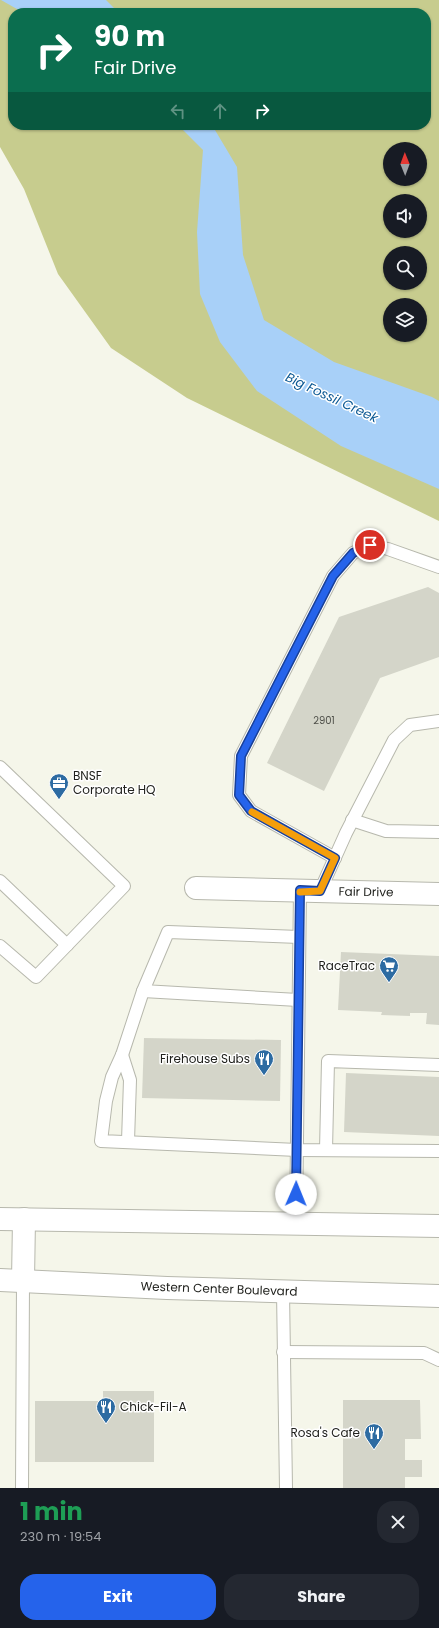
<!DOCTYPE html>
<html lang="en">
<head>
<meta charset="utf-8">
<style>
	body { margin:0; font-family:Poppins,sans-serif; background:#242831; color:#f1f3f6; height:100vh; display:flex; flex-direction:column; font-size:15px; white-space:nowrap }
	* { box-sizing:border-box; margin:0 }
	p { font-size:13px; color:#9ea1a6 }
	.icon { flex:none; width:22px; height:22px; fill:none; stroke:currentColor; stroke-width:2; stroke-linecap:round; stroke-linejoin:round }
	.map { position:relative; height:1488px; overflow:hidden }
	.sheet { display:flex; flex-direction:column; background:#171b24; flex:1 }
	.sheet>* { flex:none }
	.top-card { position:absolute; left:8px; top:8px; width:423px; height:122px; border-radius:16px; box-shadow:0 1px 3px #0004; background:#0b6e4f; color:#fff; overflow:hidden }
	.needle { width:26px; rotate:359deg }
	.fabs { position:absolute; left:383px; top:142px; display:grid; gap:8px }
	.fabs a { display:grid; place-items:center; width:44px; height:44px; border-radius:50%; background:#171b24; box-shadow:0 1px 3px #0004; font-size:20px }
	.pin { position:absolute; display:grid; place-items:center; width:34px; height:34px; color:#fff; margin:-17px; border:2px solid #fff; border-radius:50%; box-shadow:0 1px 4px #0007 }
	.me { position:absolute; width:44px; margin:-22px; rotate:1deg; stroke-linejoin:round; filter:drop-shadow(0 0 3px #0008) }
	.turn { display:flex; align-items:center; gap:14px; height:84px; padding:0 20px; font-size:18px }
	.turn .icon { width:52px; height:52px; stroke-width:2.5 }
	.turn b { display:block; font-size:28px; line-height:34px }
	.lanes { display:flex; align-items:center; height:38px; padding:0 20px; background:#0003; justify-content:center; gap:20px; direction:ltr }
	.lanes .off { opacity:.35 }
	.round { display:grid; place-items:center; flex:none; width:42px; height:42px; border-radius:16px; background:#242831 }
	.headline { display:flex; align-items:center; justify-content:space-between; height:68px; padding:0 20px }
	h1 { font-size:24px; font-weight:700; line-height:30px; color:#1e9e55 }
	.action { display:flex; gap:8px; margin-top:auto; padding:8px 20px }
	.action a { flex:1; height:46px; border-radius:16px; background:#2563eb; color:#fff; font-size:16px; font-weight:700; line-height:46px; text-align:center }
	.action a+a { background:#242831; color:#f1f3f6 }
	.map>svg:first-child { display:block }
	.green { fill:#c7cc8e; fill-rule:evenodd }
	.water { fill:#a8d0f8 }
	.building { fill:#d4d5c9 }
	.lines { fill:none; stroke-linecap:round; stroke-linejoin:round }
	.lane-casing { stroke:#b7b8ad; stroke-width:14 }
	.street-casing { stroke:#b7b8ad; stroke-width:24 }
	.secondary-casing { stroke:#b7b8ad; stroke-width:24 }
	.lane { stroke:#fff; stroke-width:12 }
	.street { stroke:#fff; stroke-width:22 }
	.secondary { stroke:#fff; stroke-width:22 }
	.route-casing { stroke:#184099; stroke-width:10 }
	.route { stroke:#2563eb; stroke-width:7 }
	.slow { stroke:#f59e0b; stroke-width:7 }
	.labels { text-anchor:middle; stroke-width:3; stroke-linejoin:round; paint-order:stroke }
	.number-label { font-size:10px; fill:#4e4f49 }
	.poi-label { font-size:12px; fill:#21221e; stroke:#fff; text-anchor:end }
	.street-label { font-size:12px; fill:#21221e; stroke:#fff }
	.water-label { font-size:13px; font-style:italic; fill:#0b5893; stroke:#fff }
</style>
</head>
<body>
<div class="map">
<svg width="439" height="1488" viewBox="0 0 439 1488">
	<rect width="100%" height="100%" fill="#f5f6ea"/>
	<path class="green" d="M0 0H439V521L187 398 111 348 58 274 24 189 0 147ZM13 13H426V125H13ZM390 149H420V179H390ZM390 201H420V231H390ZM390 253H420V283H390ZM390 305H420V335H390Z"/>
	<g class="water">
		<path d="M1 0H106L119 13H24Z"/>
		<path d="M178 125H212L237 167 243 255 264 320 334 362 432 397 439 401V489L341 446 257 391 220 342 200 294 197 232 203 150Z"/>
	</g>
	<g class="building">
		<path d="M428 587 439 593V657L380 678 324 791 267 763 339 617Z"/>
		<path d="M341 952 439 956V1025L426 1024 427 1013H410V1016L381 1015 382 1012 338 1010Z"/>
		<path d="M144 1038 281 1040 280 1101 142 1098Z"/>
		<path d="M346 1073 439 1077V1136L344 1132Z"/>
		<path d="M103 1391H154V1462H35V1401H103Z"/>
		<path d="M343 1400H420L421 1439H405V1460H422V1477H405V1488H343Z"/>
	</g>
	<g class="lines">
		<g class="lane-casing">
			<g id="lane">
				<path d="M0 767 124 886 36 977 0 946"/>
				<path d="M352 820 386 831 439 832"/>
				<path d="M335 858 251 811 239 795 241 756 333 576 353 553 370 545 388 549 439 567"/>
				<path d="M0 881 67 945"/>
				<path d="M320 891 346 833 394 740 410 725 439 721"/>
				<path d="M143 991 122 1055 112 1077 106 1101 101 1141 297 1150 439 1151"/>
				<path d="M298 1000 143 991 168 932 299 937"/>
				<path d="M122 1055 130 1080 128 1141"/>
				<path d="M326 1150 328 1061 439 1065"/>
				<path d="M296 1222 300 890"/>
				<path d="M283 1292 286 1488"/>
				<path d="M283 1352 424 1353 439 1360"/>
				<path d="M22 1488 23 1281"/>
			</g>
		</g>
		<g class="street-casing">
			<path id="street" d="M196 888 439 894"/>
		</g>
		<g class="secondary-casing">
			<g id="secondary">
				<path d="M0 1219 439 1226"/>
				<path d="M0 1280 167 1288 439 1296"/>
				<path d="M23 1281 24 1219"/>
			</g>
		</g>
		<use href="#lane" class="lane"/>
		<use href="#street" class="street"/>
		<use href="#secondary" class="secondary"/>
	</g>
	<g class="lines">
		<g class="route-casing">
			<path id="route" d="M296 1194 300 890 320 891 335 858 251 811 239 795 241 756 333 576 353 553 370 545"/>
		</g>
		<use href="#route" class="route"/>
		<path class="slow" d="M252 812 335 858 320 891 300 892"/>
	</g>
	<defs>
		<g id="office-pin" transform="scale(1)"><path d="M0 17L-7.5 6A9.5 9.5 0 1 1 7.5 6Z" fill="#2d6ba2" stroke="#fff"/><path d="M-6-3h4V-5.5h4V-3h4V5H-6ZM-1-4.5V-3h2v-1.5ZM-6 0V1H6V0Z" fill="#fff"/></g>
		<g id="supermarket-pin" transform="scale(1)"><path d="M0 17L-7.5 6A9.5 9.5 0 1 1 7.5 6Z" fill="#2d6ba2" stroke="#fff"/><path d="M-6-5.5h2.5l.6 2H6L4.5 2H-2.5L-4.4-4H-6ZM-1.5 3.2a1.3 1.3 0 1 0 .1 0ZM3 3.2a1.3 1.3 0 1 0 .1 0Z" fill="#fff"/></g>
		<g id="restaurant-pin" transform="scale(1)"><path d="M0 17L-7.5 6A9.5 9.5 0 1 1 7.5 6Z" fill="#2d6ba2" stroke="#fff"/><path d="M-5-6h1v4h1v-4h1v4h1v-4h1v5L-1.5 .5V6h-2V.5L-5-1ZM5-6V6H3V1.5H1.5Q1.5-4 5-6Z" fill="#fff"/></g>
	</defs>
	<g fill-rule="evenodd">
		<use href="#office-pin" x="59" y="783"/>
		<use href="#supermarket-pin" x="389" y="966"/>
		<use href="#restaurant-pin" x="264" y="1059"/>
		<use href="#restaurant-pin" x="106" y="1407"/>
		<use href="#restaurant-pin" x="374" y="1433"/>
	</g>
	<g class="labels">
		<g class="number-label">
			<text x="324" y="724">2901</text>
		</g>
		<g class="poi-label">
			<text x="73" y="780" text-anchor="start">BNSF<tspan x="73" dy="14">Corporate HQ</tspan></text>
			<text x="375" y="970">RaceTrac</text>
			<text x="250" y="1063">Firehouse Subs</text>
			<text x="120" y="1411" text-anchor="start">Chick-Fil-A</text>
			<text x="360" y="1437">Rosa's Cafe</text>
		</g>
		<g class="street-label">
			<text transform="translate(366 892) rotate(1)" y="4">Fair Drive</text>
			<text transform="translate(219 1289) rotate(2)" y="4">Western Center Boulevard</text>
		</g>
		<g class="water-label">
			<text transform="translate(332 397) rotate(25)" y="5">Big Fossil Creek</text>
		</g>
	</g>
</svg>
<div class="fabs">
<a><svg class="needle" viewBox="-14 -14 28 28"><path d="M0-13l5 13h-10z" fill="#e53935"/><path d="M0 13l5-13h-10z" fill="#9ea1a6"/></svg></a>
<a><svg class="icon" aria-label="sound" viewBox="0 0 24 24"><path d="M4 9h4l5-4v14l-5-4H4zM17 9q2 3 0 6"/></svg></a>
<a><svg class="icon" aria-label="search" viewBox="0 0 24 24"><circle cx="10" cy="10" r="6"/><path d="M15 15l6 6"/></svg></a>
<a><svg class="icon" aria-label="layers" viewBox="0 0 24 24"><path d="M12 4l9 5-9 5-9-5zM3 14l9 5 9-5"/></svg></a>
</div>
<div class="pin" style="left:370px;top:545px;background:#d93025"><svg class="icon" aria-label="arrive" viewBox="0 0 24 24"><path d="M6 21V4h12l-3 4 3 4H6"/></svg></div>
<svg class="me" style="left:296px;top:1194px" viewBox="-20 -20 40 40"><circle r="19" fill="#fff"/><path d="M0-13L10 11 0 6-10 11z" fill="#2563eb"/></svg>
<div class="top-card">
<div class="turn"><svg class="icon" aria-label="right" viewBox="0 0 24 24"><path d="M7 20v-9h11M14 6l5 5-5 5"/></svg><div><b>90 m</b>Fair Drive</div></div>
<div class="lanes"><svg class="icon off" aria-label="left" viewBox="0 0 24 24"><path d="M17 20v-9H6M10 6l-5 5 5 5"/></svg><svg class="icon off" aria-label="ahead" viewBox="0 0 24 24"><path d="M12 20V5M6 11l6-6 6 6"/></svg><svg class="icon" aria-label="right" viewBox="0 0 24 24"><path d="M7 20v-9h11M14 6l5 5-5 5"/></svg></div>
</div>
</div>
<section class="sheet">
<div class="headline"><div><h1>1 min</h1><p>230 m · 19:54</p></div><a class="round"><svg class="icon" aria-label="close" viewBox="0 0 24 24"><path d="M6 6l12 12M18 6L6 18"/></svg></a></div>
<div class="action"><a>Exit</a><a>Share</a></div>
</section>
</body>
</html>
